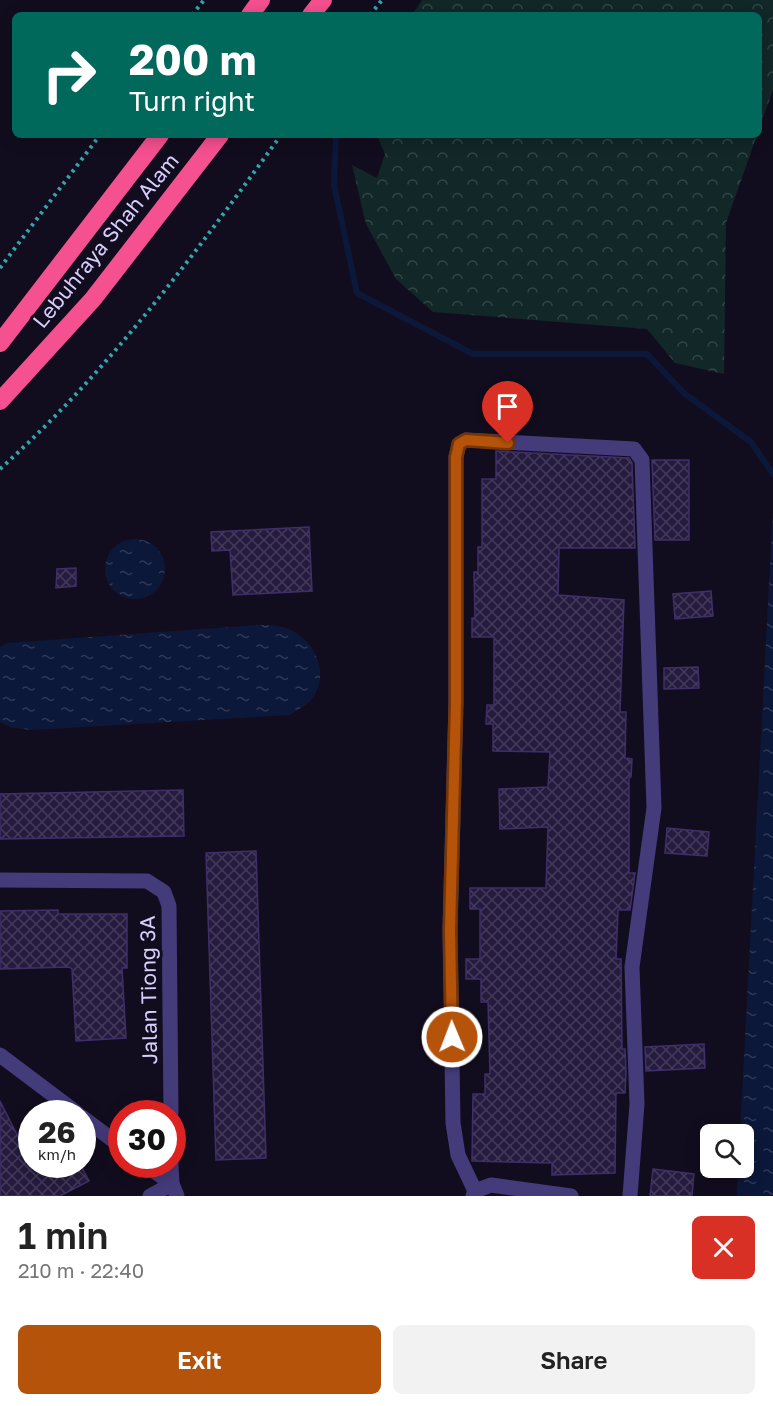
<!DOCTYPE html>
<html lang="en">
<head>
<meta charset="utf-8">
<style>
	body { margin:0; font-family:"Golos Text",sans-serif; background:#f2f2f2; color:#222; height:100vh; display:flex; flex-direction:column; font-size:22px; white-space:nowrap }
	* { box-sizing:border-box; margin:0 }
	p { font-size:20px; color:#767676 }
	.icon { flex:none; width:33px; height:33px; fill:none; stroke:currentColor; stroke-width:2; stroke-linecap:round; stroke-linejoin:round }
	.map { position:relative; height:1196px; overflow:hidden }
	.panel { display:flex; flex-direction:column; background:#fff; flex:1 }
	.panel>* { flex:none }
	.banner { position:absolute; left:12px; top:12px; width:750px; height:126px; border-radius:9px; box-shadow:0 3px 15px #0003; background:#00695c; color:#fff; overflow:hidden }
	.fabs { position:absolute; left:700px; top:1124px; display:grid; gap:12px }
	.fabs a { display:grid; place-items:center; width:54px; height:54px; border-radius:9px; background:#fff; box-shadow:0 3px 15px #0003; font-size:30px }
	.speed { position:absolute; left:18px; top:1100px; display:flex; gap:12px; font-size:30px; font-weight:700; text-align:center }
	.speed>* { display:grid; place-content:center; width:78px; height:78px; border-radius:50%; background:#fff; box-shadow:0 3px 15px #0003; line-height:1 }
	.speed small { font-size:15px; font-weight:400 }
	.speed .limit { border:9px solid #d22; background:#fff; color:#111 }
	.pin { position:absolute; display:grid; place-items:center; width:51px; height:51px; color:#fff; margin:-62px -26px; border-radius:50% 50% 50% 0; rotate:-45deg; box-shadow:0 0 6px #0007 }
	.pin .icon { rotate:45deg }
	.me { position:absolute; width:66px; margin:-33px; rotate:359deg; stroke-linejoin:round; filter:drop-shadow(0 0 4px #0008) }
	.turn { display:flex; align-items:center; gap:21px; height:126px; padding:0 18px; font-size:27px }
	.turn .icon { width:78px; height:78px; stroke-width:2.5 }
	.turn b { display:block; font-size:42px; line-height:51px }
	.round { display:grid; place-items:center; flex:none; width:63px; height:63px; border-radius:9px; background:#f2f2f2 }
	.summary { display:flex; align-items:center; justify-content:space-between; height:102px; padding:0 18px }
	h1 { font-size:36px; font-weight:600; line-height:45px }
	.cta { display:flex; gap:12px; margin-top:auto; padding:12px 18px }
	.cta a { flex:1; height:69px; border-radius:9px; background:#b45309; color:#fff; font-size:24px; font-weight:600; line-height:69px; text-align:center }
	.cta a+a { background:#f2f2f2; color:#222 }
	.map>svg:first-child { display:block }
	.forest { fill:url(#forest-crowns) }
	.water { fill:url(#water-ripples) }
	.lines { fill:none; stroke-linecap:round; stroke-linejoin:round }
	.stream { stroke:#0c1839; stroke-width:6 }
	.building { fill:url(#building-cross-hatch); stroke:#402e69; stroke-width:1.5 }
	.path { stroke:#34a5aa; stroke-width:4; stroke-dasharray:3 4.5; stroke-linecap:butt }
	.street { stroke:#443b7b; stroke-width:15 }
	.highway { stroke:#f5508f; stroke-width:18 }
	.route-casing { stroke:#753606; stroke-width:15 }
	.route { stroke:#b45309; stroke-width:10 }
	.labels { text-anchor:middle; stroke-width:6; stroke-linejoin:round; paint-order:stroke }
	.street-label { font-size:21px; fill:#d8cefc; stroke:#120d1e }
</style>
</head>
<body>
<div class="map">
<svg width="773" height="1196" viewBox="0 0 773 1196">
	<defs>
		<pattern id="forest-crowns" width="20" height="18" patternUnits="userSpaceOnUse" patternTransform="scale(1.5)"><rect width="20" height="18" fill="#112728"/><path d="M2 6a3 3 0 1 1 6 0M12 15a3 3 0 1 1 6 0" fill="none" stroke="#334548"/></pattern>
		<pattern id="water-ripples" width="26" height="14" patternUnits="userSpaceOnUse" patternTransform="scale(1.5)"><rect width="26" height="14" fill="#0c1839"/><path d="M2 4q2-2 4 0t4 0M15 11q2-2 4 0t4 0" fill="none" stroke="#2f3857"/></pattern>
		<pattern id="building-cross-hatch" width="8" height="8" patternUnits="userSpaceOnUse" patternTransform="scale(1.5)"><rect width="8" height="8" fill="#251b3e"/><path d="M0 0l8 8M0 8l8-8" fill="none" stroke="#443b5b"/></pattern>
	</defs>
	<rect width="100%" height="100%" fill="#120d1e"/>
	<g class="forest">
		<path d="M422 0H773V90L759 129V15H412Z"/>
		<path d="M377 135H757L726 223 724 374 675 363 647 329 433 312 396 279 366 224 352 165 377 178 385 154Z"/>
	</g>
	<g class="water">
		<path d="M773 510V1196H737L738 1167H744V1134H740Z"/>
		<circle cx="135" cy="569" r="30"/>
		<path d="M261 625C272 625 284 626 293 631 315 643 328 671 315 694 310 704 299 709 290 715L30 730 10 727 0 722V647L7 643Z"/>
	</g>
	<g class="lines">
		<path class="stream" d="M336 135 334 185 357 293 473 354H647L685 394 751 442 773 474"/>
	</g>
	<g class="building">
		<path d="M496 451 629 458 632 463 635 548H559L558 595 624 600 620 712H626L625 758 632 759 631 777H629V873H635L630 910H618L616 959H621L622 1049H625L626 1072 625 1093H616L615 1173 552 1175V1163L472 1161 473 1094H485V1074H490L488 1002H481V979H466V959H480V909H470V888H546L548 827 500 829 499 789 548 787 550 752 493 751V724H486L487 705H494V637H472V618H475L474 572H478V547H482V479H496Z"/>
		<path d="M652 460H689V540H655Z"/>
		<path d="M309 527 312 591 233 595 230 550 212 551 211 532Z"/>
		<path d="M76 568V586L56 588 57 569Z"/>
		<path d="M711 591 713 616 675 619 673 594Z"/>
		<path d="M698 667 699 688 664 689V668Z"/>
		<path d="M183 790 184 836 0 839V794Z"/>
		<path d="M667 828 709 832 707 856 665 853Z"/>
		<path d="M256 851 266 1158 216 1160 206 853Z"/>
		<path d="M58 910V914H127V968H122L126 1038 76 1041 72 969 69 967 0 969V911Z"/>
		<path d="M704 1044 705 1068 646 1071 645 1047Z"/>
		<path d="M0 1101 32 1164H80L89 1181 60 1196H0Z"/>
		<path d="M653 1169 694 1174 692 1196H650Z"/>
	</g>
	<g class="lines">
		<g class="path">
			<path d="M192 15 204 0"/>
			<path d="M370 15 382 0"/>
			<path d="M0 268 100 135"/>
			<path d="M0 469C109 371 195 254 281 135"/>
		</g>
		<g class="street">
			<path d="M0 880 147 881 164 892 169 906 171 1113"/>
			<path d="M0 1055 77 1113"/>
			<path d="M82 1117 122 1147"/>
			<path d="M144 1164 172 1184 177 1196"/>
			<path d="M171 1164 172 1184"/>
			<path d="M475 1191 458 1155 453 1123 450 930 456 702V457L459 444 466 440 634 449 642 460 654 808 632 967 637 1104 630 1196"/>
			<path d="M150 1196 172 1184"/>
			<path d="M473 1196 475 1191 491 1185 571 1196"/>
		</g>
		<g class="highway">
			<path d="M250 15 261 0"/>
			<path d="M311 15 323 0"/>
			<path d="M0 343 160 135"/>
			<path d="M0 401 93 299 220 135"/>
		</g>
	</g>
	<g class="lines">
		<g class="route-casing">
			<path id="route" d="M452 1037 450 930 456 702V457L459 444 466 440 508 443"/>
		</g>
		<use href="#route" class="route"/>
	</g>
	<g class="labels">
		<g class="street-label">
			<text transform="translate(106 241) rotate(-51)" y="7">Lebuhraya Shah Alam</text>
			<text transform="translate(149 990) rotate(-91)" y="7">Jalan Tiong 3A</text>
		</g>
	</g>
</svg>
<div class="fabs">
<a><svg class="icon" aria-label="search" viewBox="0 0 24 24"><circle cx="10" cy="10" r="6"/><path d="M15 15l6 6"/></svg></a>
</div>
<div class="speed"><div>26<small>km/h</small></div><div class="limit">30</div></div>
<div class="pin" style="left:508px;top:443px;background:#d93025"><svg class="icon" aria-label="arrive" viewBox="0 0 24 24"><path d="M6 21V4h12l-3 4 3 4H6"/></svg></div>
<svg class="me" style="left:452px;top:1037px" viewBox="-20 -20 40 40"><circle r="17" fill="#b45309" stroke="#fff" stroke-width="3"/><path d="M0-11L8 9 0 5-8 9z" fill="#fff"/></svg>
<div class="banner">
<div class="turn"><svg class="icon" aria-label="right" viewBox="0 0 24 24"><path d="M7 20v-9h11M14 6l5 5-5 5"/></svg><div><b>200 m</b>Turn right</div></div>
</div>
</div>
<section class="panel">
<div class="summary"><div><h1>1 min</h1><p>210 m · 22:40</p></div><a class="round" style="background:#d93025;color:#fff"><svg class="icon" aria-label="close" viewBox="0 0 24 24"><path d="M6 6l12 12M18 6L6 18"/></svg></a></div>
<div class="cta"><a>Exit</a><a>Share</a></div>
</section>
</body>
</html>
